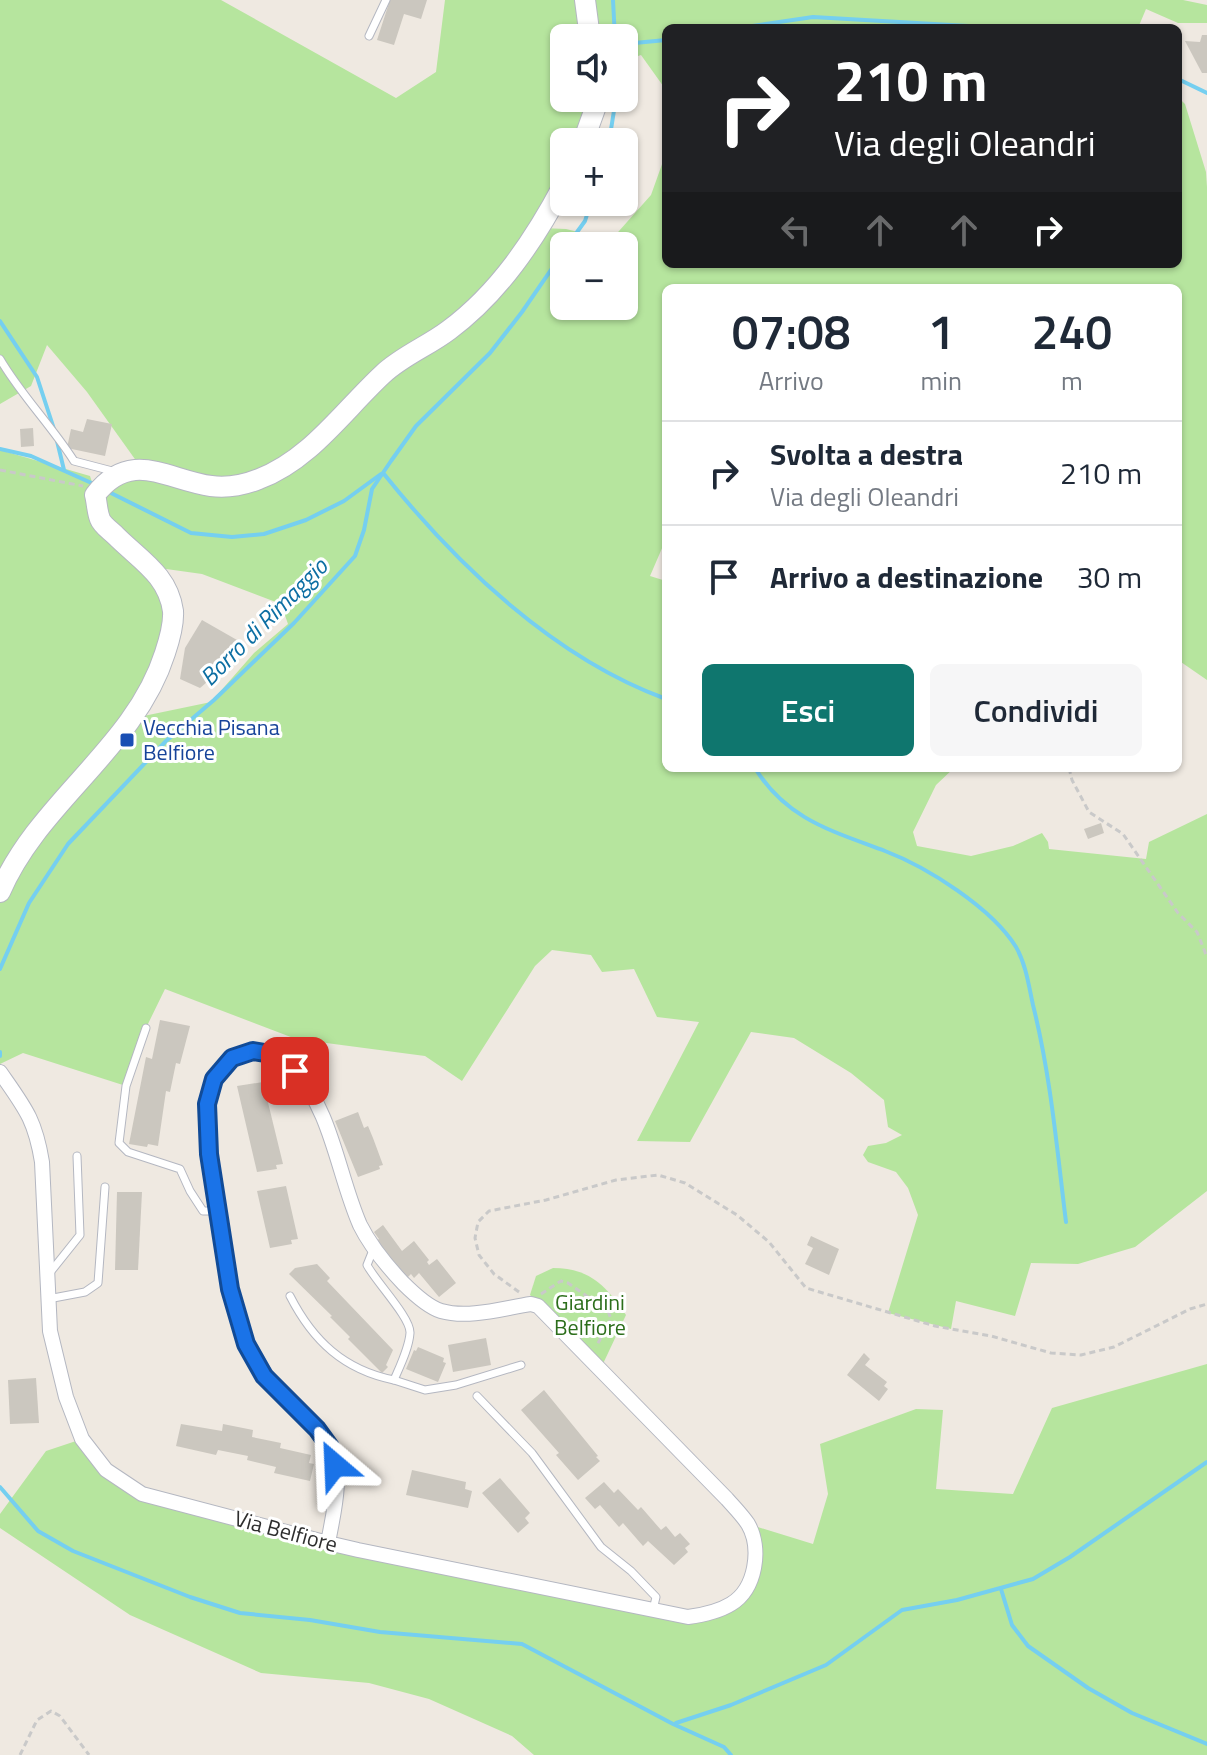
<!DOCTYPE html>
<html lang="it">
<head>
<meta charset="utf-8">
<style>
	body { margin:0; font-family:"Titillium Web",sans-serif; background:#f6f6f7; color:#1f2937; height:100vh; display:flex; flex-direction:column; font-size:30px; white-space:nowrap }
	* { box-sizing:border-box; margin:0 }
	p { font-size:26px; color:#747a83 }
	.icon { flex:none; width:44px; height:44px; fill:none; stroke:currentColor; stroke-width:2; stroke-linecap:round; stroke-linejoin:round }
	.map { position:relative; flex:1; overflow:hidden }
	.sheet { position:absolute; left:662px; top:284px; width:520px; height:488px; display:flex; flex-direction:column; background:#fff; border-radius:12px; box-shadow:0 2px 6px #0004 }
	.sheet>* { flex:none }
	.top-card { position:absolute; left:662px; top:24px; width:520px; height:244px; border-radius:12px; box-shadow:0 2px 6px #0004; background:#202124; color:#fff; overflow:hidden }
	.controls { position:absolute; left:550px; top:24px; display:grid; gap:16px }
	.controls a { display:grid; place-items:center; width:88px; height:88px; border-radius:12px; background:#fff; box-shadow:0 2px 6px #0004; font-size:40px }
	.pin { position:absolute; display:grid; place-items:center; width:68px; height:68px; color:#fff; margin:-34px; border-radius:16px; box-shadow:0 4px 12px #0006 }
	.me { position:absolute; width:88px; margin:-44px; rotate:334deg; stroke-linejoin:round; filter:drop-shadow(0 0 6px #0008) }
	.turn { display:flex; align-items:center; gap:28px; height:168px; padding:0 40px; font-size:36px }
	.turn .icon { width:104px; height:104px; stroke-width:2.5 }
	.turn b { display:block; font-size:56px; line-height:68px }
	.lanes { display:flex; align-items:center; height:76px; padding:0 40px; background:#0003; justify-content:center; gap:40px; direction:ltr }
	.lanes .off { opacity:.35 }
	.eta { display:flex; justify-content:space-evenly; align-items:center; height:136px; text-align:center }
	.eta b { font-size:48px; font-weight:600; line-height:56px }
	.primary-button { display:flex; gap:16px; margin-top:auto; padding:16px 40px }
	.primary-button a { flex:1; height:92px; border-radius:12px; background:#0f766e; color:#fff; font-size:32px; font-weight:600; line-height:92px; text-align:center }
	.primary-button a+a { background:#f6f6f7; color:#1f2937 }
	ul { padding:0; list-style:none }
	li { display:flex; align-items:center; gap:24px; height:104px; padding:0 40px; border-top:2px solid #e0e1e3 }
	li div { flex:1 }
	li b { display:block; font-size:30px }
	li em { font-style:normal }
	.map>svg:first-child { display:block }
	.green { fill:#b6e59e; fill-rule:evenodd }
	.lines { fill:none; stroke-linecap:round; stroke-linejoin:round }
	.stream { stroke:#75cff0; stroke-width:4 }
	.building { fill:#cbc7bf }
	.service-casing { stroke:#b4b7c1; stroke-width:9 }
	.minor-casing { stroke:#b4b7c1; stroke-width:16 }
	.secondary-casing { stroke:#b4b7c1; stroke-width:22 }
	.path { stroke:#c9c9c9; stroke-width:3; stroke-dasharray:6 4; stroke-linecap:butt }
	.service { stroke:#fff; stroke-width:7 }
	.minor { stroke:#fff; stroke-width:14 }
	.secondary { stroke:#fff; stroke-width:20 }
	.route-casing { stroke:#114b97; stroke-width:20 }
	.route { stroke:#1a73e8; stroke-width:14 }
	.transit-dot { fill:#1a4fb4; stroke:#fff; stroke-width:3 }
	.labels { text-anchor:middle; stroke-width:6; stroke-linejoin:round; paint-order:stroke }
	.transit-label { font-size:22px; fill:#164399; stroke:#fff; text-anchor:start }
	.park-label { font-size:22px; fill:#2c6e1b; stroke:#fff }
	.street-label { font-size:22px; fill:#2e2e2e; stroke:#fff }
	.water-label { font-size:24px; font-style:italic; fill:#0d6fa3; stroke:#fff }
</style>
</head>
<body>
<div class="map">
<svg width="1207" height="1755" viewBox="0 0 1207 1755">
	<rect width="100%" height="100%" fill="#efe9e1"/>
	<g class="green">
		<path d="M0 0H221L396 98 436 72 445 0H1183L1207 5V23H1178L1146 9 1138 28H666V90L641 55 624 61V38H564V98H596L583 142H564V184L541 228 566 229 611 240 651 195 666 153V264H1178V97L1185 104 1206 172 1207 187V680L1178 660V288H666V539L650 576 666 581V768H954L936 785 913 832 917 846 971 856 1013 846 1042 833 1048 842 1049 849 1146 859 1149 842 1207 814V1191L1135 1247 1078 1264 1031 1263 1015 1316 956 1301 951 1329 888 1313 918 1215 908 1188 896 1172 868 1162 863 1155 868 1146 886 1143 902 1135 888 1127 884 1100 851 1073 794 1038 751 1032 690 1142 637 1141 699 1022 657 1017 634 969 602 972 591 955 552 950 535 966 462 1081 425 1056 296 1039 165 989 146 1028 126 1086 23 1053 0 1064V450L90 476 96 494 142 469 87 392 47 345 31 386 0 404ZM564 246H624V306H564ZM152 567 202 574 281 604 288 624 254 653 211 702 134 718 173 615Z"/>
		<path d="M553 1268C590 1268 606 1286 626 1315L601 1368 530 1295 536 1276Z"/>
		<path d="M1207 1364V1755H534L512 1736 429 1699 369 1683 261 1673 130 1615 0 1528V1514L46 1451 82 1439 142 1494 328 1543 688 1617 733 1603 755 1564 748 1524 813 1544 828 1494 820 1444 916 1409 943 1410 936 1489 1013 1494 1052 1408Z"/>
	</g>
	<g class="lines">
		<g class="stream">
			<path d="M613 0 615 38"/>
			<path d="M739 28 813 17 1003 28"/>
			<path d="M624 44 666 40"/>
			<path d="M1178 79 1207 93"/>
			<path d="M609 142 616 98"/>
			<path d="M567 246 585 221 591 202"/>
			<path d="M0 321 37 377 54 429"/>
			<path d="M57 441 64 470"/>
			<path d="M0 449 31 456 96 485"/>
			<path d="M384 474C457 565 554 658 666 699"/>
			<path d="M107 491 191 533 232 537 264 534 306 520 344 501 381 474"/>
			<path d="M755 768C786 819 832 831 885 851 927 867 992 908 1016 947 1026 964 1029 987 1033 1005 1051 1077 1057 1150 1066 1222"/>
			<path d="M0 969 29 903 68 844 166 741 214 700 294 623 355 556 364 530 372 489 391 461 416 426 490 353 522 312 564 251"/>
			<path d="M0 1052V1056"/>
			<path d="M0 1487 38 1531 73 1551 190 1597 240 1613 310 1620 380 1632 522 1644 673 1724 724 1747 731 1755"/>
			<path d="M1001 1589 1012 1625 1028 1646 1088 1688 1132 1713 1207 1744"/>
			<path d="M676 1723 731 1705 826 1665 902 1610 957 1600 1033 1579 1070 1557 1207 1462"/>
		</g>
	</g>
	<g class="building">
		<path d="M390 0H427L421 19 404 14 394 45 377 40Z"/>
		<path d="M1202 35H1207V73H1202L1185 41 1200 42Z"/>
		<path d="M87 419 112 424 105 456 67 448 71 429 83 432Z"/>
		<path d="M33 428 34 446 21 447 20 429Z"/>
		<path d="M202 620 237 640 220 671 200 688 180 679 185 648Z"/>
		<path d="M1101 823 1104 833 1088 839 1084 829Z"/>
		<path d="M160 1020 190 1026 180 1064 176 1063 170 1092 166 1091 158 1146 148 1144 147 1147 129 1144 146 1057 152 1059Z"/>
		<path d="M263 1082 283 1164 276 1165 277 1169 257 1172 237 1086Z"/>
		<path d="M358 1112 364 1128 368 1126 373 1138 383 1165 379 1166 380 1169 358 1177 335 1121Z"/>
		<path d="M286 1186 298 1239 291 1240 292 1244 270 1248 257 1191Z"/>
		<path d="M117 1192H142L138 1270H115Z"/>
		<path d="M383 1225 402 1251 414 1241 429 1260 427 1262 429 1265 437 1259 456 1283 439 1297 419 1273 414 1278 411 1274 407 1278 376 1241 379 1239 374 1232Z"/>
		<path d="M811 1236 839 1249 829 1275 805 1264 813 1248 807 1245Z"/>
		<path d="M317 1264 330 1278 327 1281 393 1350 386 1365 388 1367 382 1373 348 1339 350 1337 330 1317 332 1316 289 1274 295 1268Z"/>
		<path d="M486 1338 491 1365 453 1372 448 1345Z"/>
		<path d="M418 1347 444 1358 443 1362 446 1363 438 1382 406 1369 414 1350 416 1351Z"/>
		<path d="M864 1353 870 1359 865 1365 887 1382 884 1386 888 1389 879 1401 847 1375Z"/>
		<path d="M36 1378 39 1423 10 1424 8 1380Z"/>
		<path d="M544 1390 598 1456 596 1457 600 1461 578 1480 556 1455 559 1453 521 1410Z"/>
		<path d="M181 1424 222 1431 223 1424 253 1430 252 1437 281 1443 280 1448 311 1455 309 1463 314 1464 310 1481 274 1473 276 1467 247 1460 248 1456 218 1450 216 1455 176 1446Z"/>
		<path d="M412 1470 466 1482 465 1489 472 1491 468 1508 406 1495Z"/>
		<path d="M500 1478 530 1513 525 1518 529 1523 518 1533 482 1493Z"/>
		<path d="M604 1482 614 1493 618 1489 638 1510 641 1507 661 1530 666 1526 675 1537 680 1533 690 1544 685 1548 688 1552 674 1565 648 1541 643 1546 623 1523 619 1527 600 1505 595 1509 585 1498Z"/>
	</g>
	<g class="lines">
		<g class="service-casing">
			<g id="service">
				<path d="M369 36 386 0"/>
				<path d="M0 359C21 395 51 425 74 461L116 472"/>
				<path d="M146 1028 126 1086 119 1143 128 1152 180 1169 190 1191 203 1211H216"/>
				<path d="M48 1275 80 1235 77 1156"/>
				<path d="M290 1296C313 1341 344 1370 394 1380 400 1366 409 1348 410 1333 411 1318 376 1282 367 1265L373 1250"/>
				<path d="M48 1299 85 1292 98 1283 105 1187"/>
				<path d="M394 1380 425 1390 456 1385 521 1365"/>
				<path d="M477 1396 532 1453 601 1547 631 1571 656 1597 653 1610"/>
			</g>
		</g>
		<g class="minor-casing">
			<path id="minor" d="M0 1072C25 1108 35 1119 42 1162L50 1331 66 1397 82 1439 106 1470 142 1494 328 1543 358 1550 688 1617C703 1615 718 1612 731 1604 756 1589 762 1548 748 1524 742 1515 734 1507 727 1499L538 1306 531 1304C504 1308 469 1319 441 1311 428 1307 412 1292 403 1283 386 1265 371 1247 360 1225 338 1175 332 1111 294 1070 282 1057 265 1047 246 1053 232 1057 222 1065 215 1079 195 1114 220 1227 227 1269 237 1328 249 1360 289 1403 303 1417 322 1429 330 1447 344 1476 333 1514 328 1543"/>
		</g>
		<g class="secondary-casing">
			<g id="secondary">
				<path d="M585 0 590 38"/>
				<path d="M583 142 596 106V98"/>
				<path d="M0 892C39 801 135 748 165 653 169 641 174 625 173 611 168 575 140 560 116 536 111 531 102 525 100 519 97 512 97 502 95 495 131 448 167 480 211 486 227 488 244 485 259 479 310 460 344 410 383 374 402 356 428 346 449 330 499 293 535 239 564 184"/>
			</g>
		</g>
		<g class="path">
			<path d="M0 470 83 486"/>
			<path d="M1069 768 1072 780 1089 812 1123 834 1178 913 1197 932 1207 957"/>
			<path d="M519 1292 494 1274 479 1255 475 1238 478 1222 489 1211 546 1200 616 1180 658 1175 685 1183 737 1215 769 1242 806 1288 935 1326 991 1336 1051 1353 1081 1355 1114 1347 1190 1309 1207 1304"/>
			<path d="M541 1294 561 1281 568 1283 608 1311 611 1319 596 1347"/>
			<path d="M20 1755 37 1720 51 1711 60 1716 89 1755"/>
		</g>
		<use href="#service" class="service"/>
		<use href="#minor" class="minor"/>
		<use href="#secondary" class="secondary"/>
	</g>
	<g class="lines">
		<g class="route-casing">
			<path id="route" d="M295 1071 277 1055 253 1051 232 1058 214 1079 207 1104 209 1154 230 1289 246 1344 264 1376 317 1429 330 1447 335 1465"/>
		</g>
		<use href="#route" class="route"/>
	</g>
	<rect class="transit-dot" x="119" y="732" width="16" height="16" rx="4"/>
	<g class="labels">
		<g class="transit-label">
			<text x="143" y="735">Vecchia Pisana<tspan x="143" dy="25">Belfiore</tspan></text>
		</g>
		<g class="park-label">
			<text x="590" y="1310">Giardini<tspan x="590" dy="25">Belfiore</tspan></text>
		</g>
		<g class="street-label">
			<text transform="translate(286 1531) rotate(15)" y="8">Via Belfiore</text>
		</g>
		<g class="water-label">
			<text transform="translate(264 622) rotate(-45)" y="8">Borro di Rimaggio</text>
		</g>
	</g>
</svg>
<div class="controls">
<a><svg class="icon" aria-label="sound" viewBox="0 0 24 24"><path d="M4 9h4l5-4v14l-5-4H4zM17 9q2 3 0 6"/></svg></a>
<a>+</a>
<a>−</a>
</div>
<div class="pin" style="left:295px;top:1071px;background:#d93025"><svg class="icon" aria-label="arrive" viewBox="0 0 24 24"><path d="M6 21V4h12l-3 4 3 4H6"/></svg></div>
<svg class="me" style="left:335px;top:1465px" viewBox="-20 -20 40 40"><path d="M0-17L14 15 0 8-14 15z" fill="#1a73e8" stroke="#fff" stroke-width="4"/></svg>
<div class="top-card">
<div class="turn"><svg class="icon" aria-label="right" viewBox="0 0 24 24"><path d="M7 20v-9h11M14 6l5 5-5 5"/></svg><div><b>210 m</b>Via degli Oleandri</div></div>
<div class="lanes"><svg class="icon off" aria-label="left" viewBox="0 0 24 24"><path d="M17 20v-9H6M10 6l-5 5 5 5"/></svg><svg class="icon off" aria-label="ahead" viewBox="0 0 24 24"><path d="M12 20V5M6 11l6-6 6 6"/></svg><svg class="icon off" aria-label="ahead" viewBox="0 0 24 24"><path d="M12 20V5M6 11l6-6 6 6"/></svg><svg class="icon" aria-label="right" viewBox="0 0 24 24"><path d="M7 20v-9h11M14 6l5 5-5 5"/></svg></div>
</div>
<section class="sheet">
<div class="eta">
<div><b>07:08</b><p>Arrivo</p></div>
<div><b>1</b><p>min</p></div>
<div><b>240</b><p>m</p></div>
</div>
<ul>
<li><svg class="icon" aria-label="right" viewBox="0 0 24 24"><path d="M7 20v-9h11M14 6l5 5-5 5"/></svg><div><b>Svolta a destra</b><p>Via degli Oleandri</p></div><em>210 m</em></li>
<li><svg class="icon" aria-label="arrive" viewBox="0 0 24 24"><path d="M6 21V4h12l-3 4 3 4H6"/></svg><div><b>Arrivo a destinazione</b></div><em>30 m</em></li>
</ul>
<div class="primary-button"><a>Esci</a><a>Condividi</a></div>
</section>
</div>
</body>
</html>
